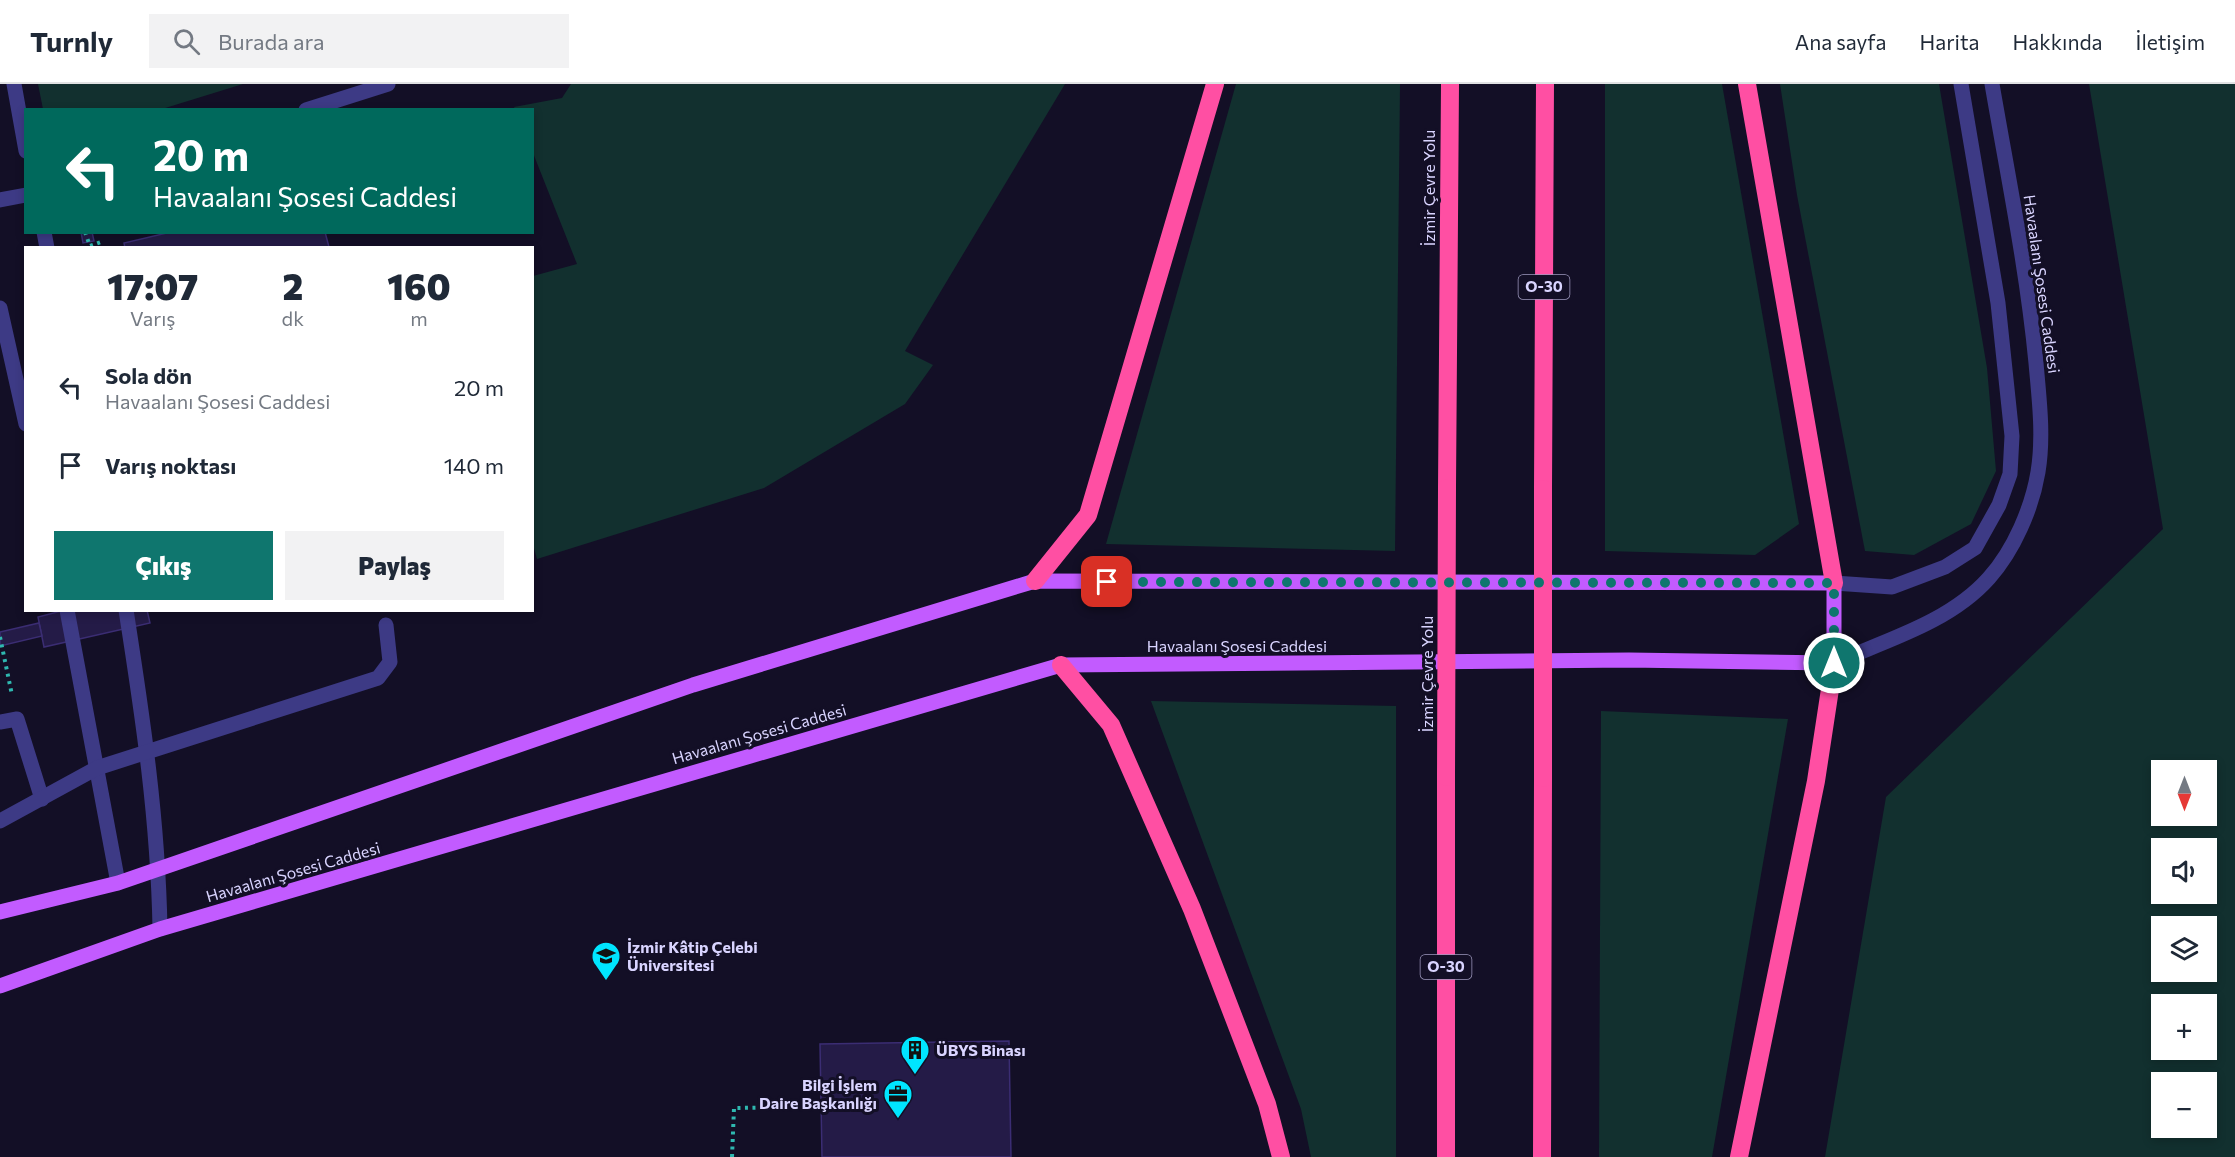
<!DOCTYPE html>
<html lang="tr">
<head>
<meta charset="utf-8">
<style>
	body { margin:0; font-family:Commissioner,sans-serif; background:#f2f2f3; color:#1f2937; height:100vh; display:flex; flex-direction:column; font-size:22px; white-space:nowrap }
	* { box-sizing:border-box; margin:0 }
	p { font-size:20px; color:#747a83 }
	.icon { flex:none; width:33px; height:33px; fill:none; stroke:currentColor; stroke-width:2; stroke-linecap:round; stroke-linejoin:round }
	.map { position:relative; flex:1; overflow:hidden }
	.sheet { position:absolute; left:24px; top:162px; width:510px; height:366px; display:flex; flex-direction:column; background:#fff; border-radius:0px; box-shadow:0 3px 9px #0003 }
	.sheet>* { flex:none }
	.banner { position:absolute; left:24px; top:24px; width:510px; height:126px; border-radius:0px; box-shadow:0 3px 9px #0003; background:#00695c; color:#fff; overflow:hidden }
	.needle { width:39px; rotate:180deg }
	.tools { position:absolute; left:2151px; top:676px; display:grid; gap:12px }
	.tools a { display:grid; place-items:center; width:66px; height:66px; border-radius:0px; background:#fff; box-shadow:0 3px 9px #0003; font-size:30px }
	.pin { position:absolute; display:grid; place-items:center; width:51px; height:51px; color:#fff; margin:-26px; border-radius:12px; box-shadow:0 3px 9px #0006 }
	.me { position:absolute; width:66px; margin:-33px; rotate:0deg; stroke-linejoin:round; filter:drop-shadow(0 0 4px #0008) }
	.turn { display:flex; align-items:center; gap:21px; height:126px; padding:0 30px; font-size:27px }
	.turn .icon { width:78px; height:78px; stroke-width:2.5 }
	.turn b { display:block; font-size:42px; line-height:51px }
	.eta { display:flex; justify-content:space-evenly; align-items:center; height:102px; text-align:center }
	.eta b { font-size:36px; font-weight:800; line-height:42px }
	.button { display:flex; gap:12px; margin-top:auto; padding:12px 30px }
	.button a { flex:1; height:69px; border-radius:0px; background:#0f766e; color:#fff; font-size:24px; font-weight:800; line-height:69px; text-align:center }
	.button a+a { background:#f2f2f3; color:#1f2937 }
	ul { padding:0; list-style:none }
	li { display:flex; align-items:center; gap:18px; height:78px; padding:0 30px }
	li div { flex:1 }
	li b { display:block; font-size:22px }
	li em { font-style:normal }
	header { display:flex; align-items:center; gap:36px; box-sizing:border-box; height:84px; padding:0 30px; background:#fff; border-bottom:2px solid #e0e1e3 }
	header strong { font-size:28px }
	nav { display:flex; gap:33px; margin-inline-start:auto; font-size:21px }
	.search { width:420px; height:54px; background:#f2f2f3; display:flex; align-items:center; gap:15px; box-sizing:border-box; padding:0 21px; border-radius:0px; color:#747a83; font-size:22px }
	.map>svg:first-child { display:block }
	.green { fill:#12302f; fill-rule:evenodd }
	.building { fill:#241b47; stroke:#3b2d73; stroke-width:1.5 }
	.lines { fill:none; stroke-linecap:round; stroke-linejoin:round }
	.path { stroke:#2fb8b0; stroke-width:4; stroke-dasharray:3 4.5; stroke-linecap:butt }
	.minor { stroke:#3d3a85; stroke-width:15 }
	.major { stroke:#c25bff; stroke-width:15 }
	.highway { stroke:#ff4fa3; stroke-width:18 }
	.highway-bridge { stroke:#ff4fa3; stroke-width:18 }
	.route { stroke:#0f766e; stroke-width:10; stroke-dasharray:0 18 }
	.labels { text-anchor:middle; stroke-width:6; stroke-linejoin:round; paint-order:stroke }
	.shield { fill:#130f26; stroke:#9e99be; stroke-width:1.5 }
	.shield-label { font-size:15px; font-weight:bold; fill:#d9d4ff }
	.street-label { font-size:16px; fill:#d9d4ff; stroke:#130f26 }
	.poi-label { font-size:16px; font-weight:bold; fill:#d9d4ff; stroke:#130f26; text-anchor:start }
</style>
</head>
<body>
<header>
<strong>Turnly</strong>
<div class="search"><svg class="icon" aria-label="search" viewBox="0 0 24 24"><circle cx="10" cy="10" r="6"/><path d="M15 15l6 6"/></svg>Burada ara</div>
<nav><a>Ana sayfa</a><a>Harita</a><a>Hakkında</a><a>İletişim</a></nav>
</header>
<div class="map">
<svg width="2235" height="1073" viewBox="0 0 2235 1073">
	<rect width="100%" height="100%" fill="#130f26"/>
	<g class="green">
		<path d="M38 0H243L162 25H43Z"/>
		<path d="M571 0H1065L905 267 933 281 905 320 764 404 537 475 532 457 533 192 577 180 533 69 532 26 515 25 514 23 562 14Z"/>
		<path d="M1236 0H1400L1395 467 1106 460Z"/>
		<path d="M1605 0H1722L1799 440 1755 471 1605 467Z"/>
		<path d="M1780 0H1939L1987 284 1996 387 1971 440 1914 471 1865 467 1797 111Z"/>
		<path d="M2089 0H2235V1073H1825L1886 713 2163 445ZM2162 687H2206V732H2162ZM2162 765H2206V810H2162ZM2162 843H2206V888H2162ZM2162 921H2206V966H2162ZM2162 999H2206V1044H2162Z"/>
		<path d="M1151 617 1396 622V1073H1311L1301 1025Z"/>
		<path d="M1601 627 1788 635 1712 1073H1599Z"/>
	</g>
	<g class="building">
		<path d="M81 148H92L94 157 83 159Z"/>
		<path d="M171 148H325L329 163 125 164 124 159Z"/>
		<path d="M65 526H147L150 539 44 563 38 533Z"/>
		<path d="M39 539 42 552 0 562V548Z"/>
		<path d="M1009 957 1011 1073H822L820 960Z"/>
	</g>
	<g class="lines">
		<g class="path">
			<path d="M85 148 90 162 101 158"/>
			<path d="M0 553 12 611"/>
			<path d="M732 1073 734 1024 821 1023"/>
		</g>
		<g class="minor">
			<path d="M14 0 26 67"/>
			<path d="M306 26 388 0"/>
			<path d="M0 116 26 111"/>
			<path d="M44 148 47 164"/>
			<path d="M0 224 26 340"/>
			<path d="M1834 499 1892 503 1945 483 1975 464 1999 421 2010 390 2012 352 1998 219 1961 0"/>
			<path d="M67 526 118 799"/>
			<path d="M126 526C143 635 158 735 160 845"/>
			<path d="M1834 579C1887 556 1950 538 1989 494 2014 466 2032 424 2038 388 2044 352 2039 314 2036 279 2027 185 2008 93 1992 0"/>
			<path d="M0 638 17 635 42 715"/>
			<path d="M0 737 97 684 378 594 390 578 386 541"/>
		</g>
		<path class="major" d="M0 828 118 799 693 601 1035 497 1834 499V579L1629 576 1061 581 160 845 0 902"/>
		<g class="highway">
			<path d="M1747 0 1834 499"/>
			<path d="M1447 404 1450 0"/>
			<path d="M1543 405 1545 0"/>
			<path d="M1035 497 1088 431 1215 0"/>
			<path d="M1061 581 1111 641 1192 825 1267 1020 1281 1073"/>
			<path d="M1446 693V1073"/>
			<path d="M1542 1073 1543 694"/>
			<path d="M1739 1073 1816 697 1834 579"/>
		</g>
		<g class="highway-bridge">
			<path d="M1543 405V694"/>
			<path d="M1446 693 1447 404"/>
		</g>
	</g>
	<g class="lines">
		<path class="route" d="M1107 498 1834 499V579"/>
	</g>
	<defs>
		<g id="university-pin" transform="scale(1.5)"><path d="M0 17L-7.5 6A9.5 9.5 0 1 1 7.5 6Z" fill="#00e5ff" stroke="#130f26"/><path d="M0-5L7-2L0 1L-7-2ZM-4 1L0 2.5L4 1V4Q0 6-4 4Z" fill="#111"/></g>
		<g id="building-pin" transform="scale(1.5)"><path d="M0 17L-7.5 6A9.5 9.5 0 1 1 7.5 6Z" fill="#00e5ff" stroke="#130f26"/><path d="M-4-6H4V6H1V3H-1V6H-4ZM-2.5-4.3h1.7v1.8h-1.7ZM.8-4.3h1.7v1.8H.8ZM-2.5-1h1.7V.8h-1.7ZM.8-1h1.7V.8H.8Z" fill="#111"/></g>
		<g id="office-pin" transform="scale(1.5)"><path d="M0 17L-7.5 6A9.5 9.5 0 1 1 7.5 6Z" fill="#00e5ff" stroke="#130f26"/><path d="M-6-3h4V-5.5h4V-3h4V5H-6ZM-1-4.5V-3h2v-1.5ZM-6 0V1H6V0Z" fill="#111"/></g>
	</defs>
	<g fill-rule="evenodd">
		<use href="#university-pin" x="606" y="872"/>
		<use href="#building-pin" x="915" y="966"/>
		<use href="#office-pin" x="898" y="1010"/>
	</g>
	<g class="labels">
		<g class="shield">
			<rect x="1518.5" y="191" width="51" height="24" rx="4.5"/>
			<rect x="1420.5" y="871" width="51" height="24" rx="4.5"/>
		</g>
		<g class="shield-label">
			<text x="1544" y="208">O-30</text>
			<text x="1446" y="888">O-30</text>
		</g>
		<g class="street-label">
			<text transform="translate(1429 104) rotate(-90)" y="6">İzmir Çevre Yolu</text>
			<text transform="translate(2042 200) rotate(82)" y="6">Havaalanı Şosesi Caddesi</text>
			<text x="1237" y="568">Havaalanı Şosesi Caddesi</text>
			<text transform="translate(1427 590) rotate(-90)" y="6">İzmir Çevre Yolu</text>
			<text transform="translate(759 650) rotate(-16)" y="6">Havaalanı Şosesi Caddesi</text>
			<text transform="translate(293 788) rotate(-16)" y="6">Havaalanı Şosesi Caddesi</text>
		</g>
		<g class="poi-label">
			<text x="627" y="869">İzmir Kâtip Çelebi<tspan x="627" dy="18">Üniversitesi</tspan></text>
			<text x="936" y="972">ÜBYS Binası</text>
			<text x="877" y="1007" text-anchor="end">Bilgi İşlem<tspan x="877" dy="18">Daire Başkanlığı</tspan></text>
		</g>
	</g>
</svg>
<div class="tools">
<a><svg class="needle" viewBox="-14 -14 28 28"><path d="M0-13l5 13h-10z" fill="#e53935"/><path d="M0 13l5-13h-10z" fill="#747a83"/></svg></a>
<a><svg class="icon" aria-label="sound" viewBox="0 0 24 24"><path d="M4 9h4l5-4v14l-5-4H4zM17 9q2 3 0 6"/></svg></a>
<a><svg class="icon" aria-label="layers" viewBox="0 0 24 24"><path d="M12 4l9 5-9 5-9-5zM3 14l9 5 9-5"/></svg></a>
<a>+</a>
<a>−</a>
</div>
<div class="pin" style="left:1107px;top:498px;background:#d93025"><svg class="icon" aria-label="arrive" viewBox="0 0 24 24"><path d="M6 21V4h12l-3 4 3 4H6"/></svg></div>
<svg class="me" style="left:1834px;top:579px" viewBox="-20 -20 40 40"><circle r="17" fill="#0f766e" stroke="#fff" stroke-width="3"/><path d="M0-11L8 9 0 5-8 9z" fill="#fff"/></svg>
<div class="banner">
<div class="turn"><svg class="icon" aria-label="left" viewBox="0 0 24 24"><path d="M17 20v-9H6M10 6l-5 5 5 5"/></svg><div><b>20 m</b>Havaalanı Şosesi Caddesi</div></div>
</div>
<section class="sheet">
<div class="eta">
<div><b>17:07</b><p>Varış</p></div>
<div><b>2</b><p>dk</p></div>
<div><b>160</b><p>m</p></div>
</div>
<ul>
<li><svg class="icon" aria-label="left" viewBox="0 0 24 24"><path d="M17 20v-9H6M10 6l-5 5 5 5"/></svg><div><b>Sola dön</b><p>Havaalanı Şosesi Caddesi</p></div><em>20 m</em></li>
<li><svg class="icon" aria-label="arrive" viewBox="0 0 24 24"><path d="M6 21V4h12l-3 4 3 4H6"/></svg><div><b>Varış noktası</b></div><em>140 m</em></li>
</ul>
<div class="button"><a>Çıkış</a><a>Paylaş</a></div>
</section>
</div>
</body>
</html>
